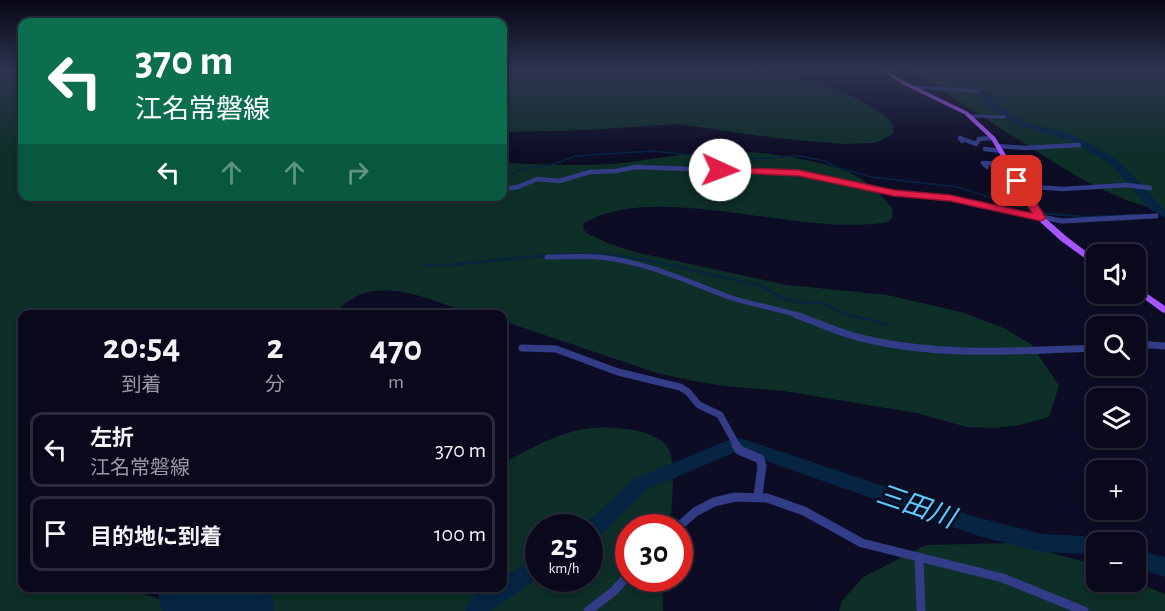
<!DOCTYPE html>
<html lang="ja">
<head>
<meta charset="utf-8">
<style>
	body { margin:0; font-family:"Alegreya Sans","Noto Sans JP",sans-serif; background:#121224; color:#f1f3f6; height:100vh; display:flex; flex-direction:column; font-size:22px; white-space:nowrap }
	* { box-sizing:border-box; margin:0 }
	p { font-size:20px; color:#999aa3 }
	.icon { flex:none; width:33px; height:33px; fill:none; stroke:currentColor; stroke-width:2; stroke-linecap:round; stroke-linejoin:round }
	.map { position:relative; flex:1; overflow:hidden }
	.panel { position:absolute; left:18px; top:310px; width:489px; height:282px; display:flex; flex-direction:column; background:#09091b; border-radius:12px; box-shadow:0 3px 9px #0003,0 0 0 2px #292a3a }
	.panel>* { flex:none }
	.guide { position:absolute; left:18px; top:18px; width:489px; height:183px; border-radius:12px; box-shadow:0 3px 9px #0003,0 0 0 2px #292a3a; background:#0b6e4f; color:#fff; overflow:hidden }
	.controls { position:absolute; left:1086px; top:244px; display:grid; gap:12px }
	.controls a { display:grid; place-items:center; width:60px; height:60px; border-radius:12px; background:#09091b; box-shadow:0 3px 9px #0003,0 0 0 2px #292a3a; font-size:30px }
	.speed { position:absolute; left:525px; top:514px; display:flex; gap:12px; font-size:30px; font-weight:700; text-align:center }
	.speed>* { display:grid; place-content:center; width:78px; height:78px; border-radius:50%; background:#09091b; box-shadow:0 3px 9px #0003,0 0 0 2px #292a3a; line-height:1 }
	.speed small { font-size:15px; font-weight:400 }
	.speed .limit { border:9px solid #d22; background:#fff; color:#111 }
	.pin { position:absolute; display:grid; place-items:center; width:51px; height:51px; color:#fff; margin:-26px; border-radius:12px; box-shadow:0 3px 9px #0006 }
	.me { position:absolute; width:66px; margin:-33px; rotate:92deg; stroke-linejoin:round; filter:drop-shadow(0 0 4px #0008) }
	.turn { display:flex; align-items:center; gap:21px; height:126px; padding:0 18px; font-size:27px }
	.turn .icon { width:78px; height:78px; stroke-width:2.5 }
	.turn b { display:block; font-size:42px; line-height:51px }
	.lanes { display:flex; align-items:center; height:57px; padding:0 18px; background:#0003; justify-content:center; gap:30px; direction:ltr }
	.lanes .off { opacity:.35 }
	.eta { display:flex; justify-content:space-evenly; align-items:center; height:102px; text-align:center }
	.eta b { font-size:36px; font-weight:700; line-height:42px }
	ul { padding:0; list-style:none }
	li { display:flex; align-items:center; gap:18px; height:75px; margin:0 12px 9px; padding:0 6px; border:3px solid #292a3a; border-radius:12px }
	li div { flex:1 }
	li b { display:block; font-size:22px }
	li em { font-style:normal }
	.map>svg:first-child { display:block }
	.green { fill:#0e2e28; fill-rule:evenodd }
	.water { fill:#052543 }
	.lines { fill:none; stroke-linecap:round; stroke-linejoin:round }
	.stream-far1 { stroke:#052543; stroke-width:1.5 }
	.stream { stroke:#052543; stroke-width:2 }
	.river { fill:#052543; fill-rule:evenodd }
	.street-far4 { stroke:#333c87; stroke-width:3 }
	.street-far3 { stroke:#333c87; stroke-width:4.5 }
	.street-far2 { stroke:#333c87; stroke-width:5 }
	.street-far1 { stroke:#333c87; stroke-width:7 }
	.street { stroke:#333c87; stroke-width:9 }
	.primary { fill:#a755ff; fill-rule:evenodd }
	.route { fill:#e11d48; stroke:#92132f; stroke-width:1.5 }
	.labels { text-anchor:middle; stroke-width:6; stroke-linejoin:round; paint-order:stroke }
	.near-water-label { font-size:27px; font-style:italic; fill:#5cccff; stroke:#0c0c24 }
</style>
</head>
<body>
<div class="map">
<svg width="1165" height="611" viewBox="0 0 1165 611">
	<rect width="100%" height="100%" fill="#0c0c24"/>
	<g class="green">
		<path d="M0 70H22V196H502L503 163C542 164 582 167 621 163 656 159 691 152 726 151 756 150 830 161 856 176 871 184 882 196 893 209L892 218 888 222C800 238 659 180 584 223L583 227 586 233 610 244 639 253 787 285 887 295 961 312 1004 328 1032 345 1059 386 1049 417 1020 425 995 428 967 427 916 413 784 391 724 386 689 380 657 373 503 321 502 315C496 315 490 316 484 315 438 308 383 268 341 307V315H22V588H135L137 591 158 599 226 597 250 588H502L503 463C526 451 549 438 574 431 596 424 659 426 669 450 676 464 672 512 669 528H628V579H662L663 611H0ZM538 528H590V579H538Z"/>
		<path d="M502 70C551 70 600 70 648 70 724 70 806 65 873 108 883 115 896 120 893 134L875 143 842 144 775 138 678 124 588 130 503 132Z"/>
		<path d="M910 70H1165V211C1109 200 1061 167 1014 137 979 115 945 92 910 70Z"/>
		<path d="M1015 543 1096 565V582H1136L1165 594V611H839L842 601 863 577 926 545Z"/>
	</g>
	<path class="water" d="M158 588H248V590L269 593 273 601 274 611H163L159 602Z"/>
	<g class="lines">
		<g class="stream-far1">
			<path d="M502 179 525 168 549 166 576 156 652 151 692 155 713 161 800 156 825 161 835 167 871 177 957 187 1034 211"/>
			<path d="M1040 213 1051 214"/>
		</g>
		<g class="stream">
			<path d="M1040 213 1085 217 1136 215"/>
			<path d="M554 254H609L661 263 761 286 783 298 797 302 822 303 849 315 890 325"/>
			<path d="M422 265H450L548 255"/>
		</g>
		<g class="river">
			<path d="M928 70H937L969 79 995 103 1023 121 1078 137 1117 160 1165 210V218L1151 210 1111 164 1072 141 1017 125 989 107 965 81Z"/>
			<path d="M740 438 979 518 1042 534 1082 536 1103 543H1096V558L1082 554 1042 552 979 536 738 451 648 489 597 538 590 541V528H582L583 526 634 479 726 441Z"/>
			<path d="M1136 550 1165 557V577L1136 568Z"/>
			<path d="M538 557V578L491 611H465C473 592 483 588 502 588V577Z"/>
		</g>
		<g class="street-far4">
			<path d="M912 87 979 91"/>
			<path d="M971 116 1005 117"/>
		</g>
		<g class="street-far3">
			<path d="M962 141 960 138 976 144 979 139 993 138"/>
			<path d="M998 146 1025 148 1079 145"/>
			<path d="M985 149 1001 151"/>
			<path d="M987 167 983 163 1009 164"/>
			<path d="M995 177 1017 181"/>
			<path d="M1021 186 1063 189 1127 185 1150 188"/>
			<path d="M502 189 518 187 537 179 559 181 590 172 616 171 636 167 799 173 894 193 950 198 1019 214"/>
		</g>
		<g class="street-far2">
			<path d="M1014 212 1062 221 1156 216"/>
			<path d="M547 257C564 257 581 256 598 257 644 261 686 281 729 297 752 305 777 308 800 316"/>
		</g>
		<g class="street-far1">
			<path d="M796 315C817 322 839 333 861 338 938 357 1018 351 1096 348"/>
			<path d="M1136 344 1165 346"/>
			<path d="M522 348 556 349 618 372 680 387 688 392 699 405 720 415 737 446"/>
		</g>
		<g class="street">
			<path d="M736 445 739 450 760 459 762 466 758 496"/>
			<path d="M677 528 695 512 714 502 735 497 767 498 804 511 862 543 1003 578 1084 611"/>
			<path d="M919 557 921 611"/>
			<path d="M588 611 614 591 628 575"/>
		</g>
		<g class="primary">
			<path d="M882 70H886L904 81 968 112 995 137 1044 217 1067 237 1096 259V264H1093L1061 241 1038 220 991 139 964 114 900 83Z"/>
			<path d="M1136 286 1165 306V313L1162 312 1136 293Z"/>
		</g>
	</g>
	<linearGradient id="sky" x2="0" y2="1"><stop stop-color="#070714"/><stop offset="0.45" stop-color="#2e3450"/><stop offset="1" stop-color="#2e3450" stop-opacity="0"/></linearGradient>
	<rect width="1165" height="155" fill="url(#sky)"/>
	<path class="route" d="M720 167 799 170 894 190 950 195 1032 213 1012 181 1017 178H1021L1046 218 1041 221 950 201 894 196 799 176 716 172V168Z"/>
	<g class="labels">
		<g class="near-water-label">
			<text transform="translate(916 506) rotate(19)" y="9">三田川</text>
		</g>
	</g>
</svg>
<div class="controls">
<a><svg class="icon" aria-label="sound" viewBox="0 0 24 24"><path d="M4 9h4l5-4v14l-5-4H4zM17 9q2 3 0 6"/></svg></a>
<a><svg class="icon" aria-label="search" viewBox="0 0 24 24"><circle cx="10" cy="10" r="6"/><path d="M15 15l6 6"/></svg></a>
<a><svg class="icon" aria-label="layers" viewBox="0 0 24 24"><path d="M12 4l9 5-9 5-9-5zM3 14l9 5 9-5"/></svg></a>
<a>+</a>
<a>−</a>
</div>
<div class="speed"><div>25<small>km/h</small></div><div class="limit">30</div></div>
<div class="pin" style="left:1017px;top:181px;background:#d93025"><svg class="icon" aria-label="arrive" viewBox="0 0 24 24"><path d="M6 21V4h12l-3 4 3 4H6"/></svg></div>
<svg class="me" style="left:720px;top:170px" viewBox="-20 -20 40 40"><circle r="19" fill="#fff"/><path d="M0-13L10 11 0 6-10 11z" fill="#e11d48"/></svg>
<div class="guide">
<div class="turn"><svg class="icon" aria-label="left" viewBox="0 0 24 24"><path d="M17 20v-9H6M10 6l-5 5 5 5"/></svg><div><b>370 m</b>江名常磐線</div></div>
<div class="lanes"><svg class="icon" aria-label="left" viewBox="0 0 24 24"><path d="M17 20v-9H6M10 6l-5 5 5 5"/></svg><svg class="icon off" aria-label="ahead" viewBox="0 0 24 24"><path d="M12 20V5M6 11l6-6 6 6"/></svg><svg class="icon off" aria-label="ahead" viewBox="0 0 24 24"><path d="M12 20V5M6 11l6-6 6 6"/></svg><svg class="icon off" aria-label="right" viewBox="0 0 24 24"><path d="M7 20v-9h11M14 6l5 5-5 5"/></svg></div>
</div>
<section class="panel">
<div class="eta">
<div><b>20:54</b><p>到着</p></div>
<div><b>2</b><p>分</p></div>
<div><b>470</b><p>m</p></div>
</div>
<ul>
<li><svg class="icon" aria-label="left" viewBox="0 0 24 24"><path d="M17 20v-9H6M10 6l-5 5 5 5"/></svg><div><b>左折</b><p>江名常磐線</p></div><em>370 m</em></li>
<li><svg class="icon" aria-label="arrive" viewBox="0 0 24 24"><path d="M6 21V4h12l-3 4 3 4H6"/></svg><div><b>目的地に到着</b></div><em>100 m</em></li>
</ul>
</section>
</div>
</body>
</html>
